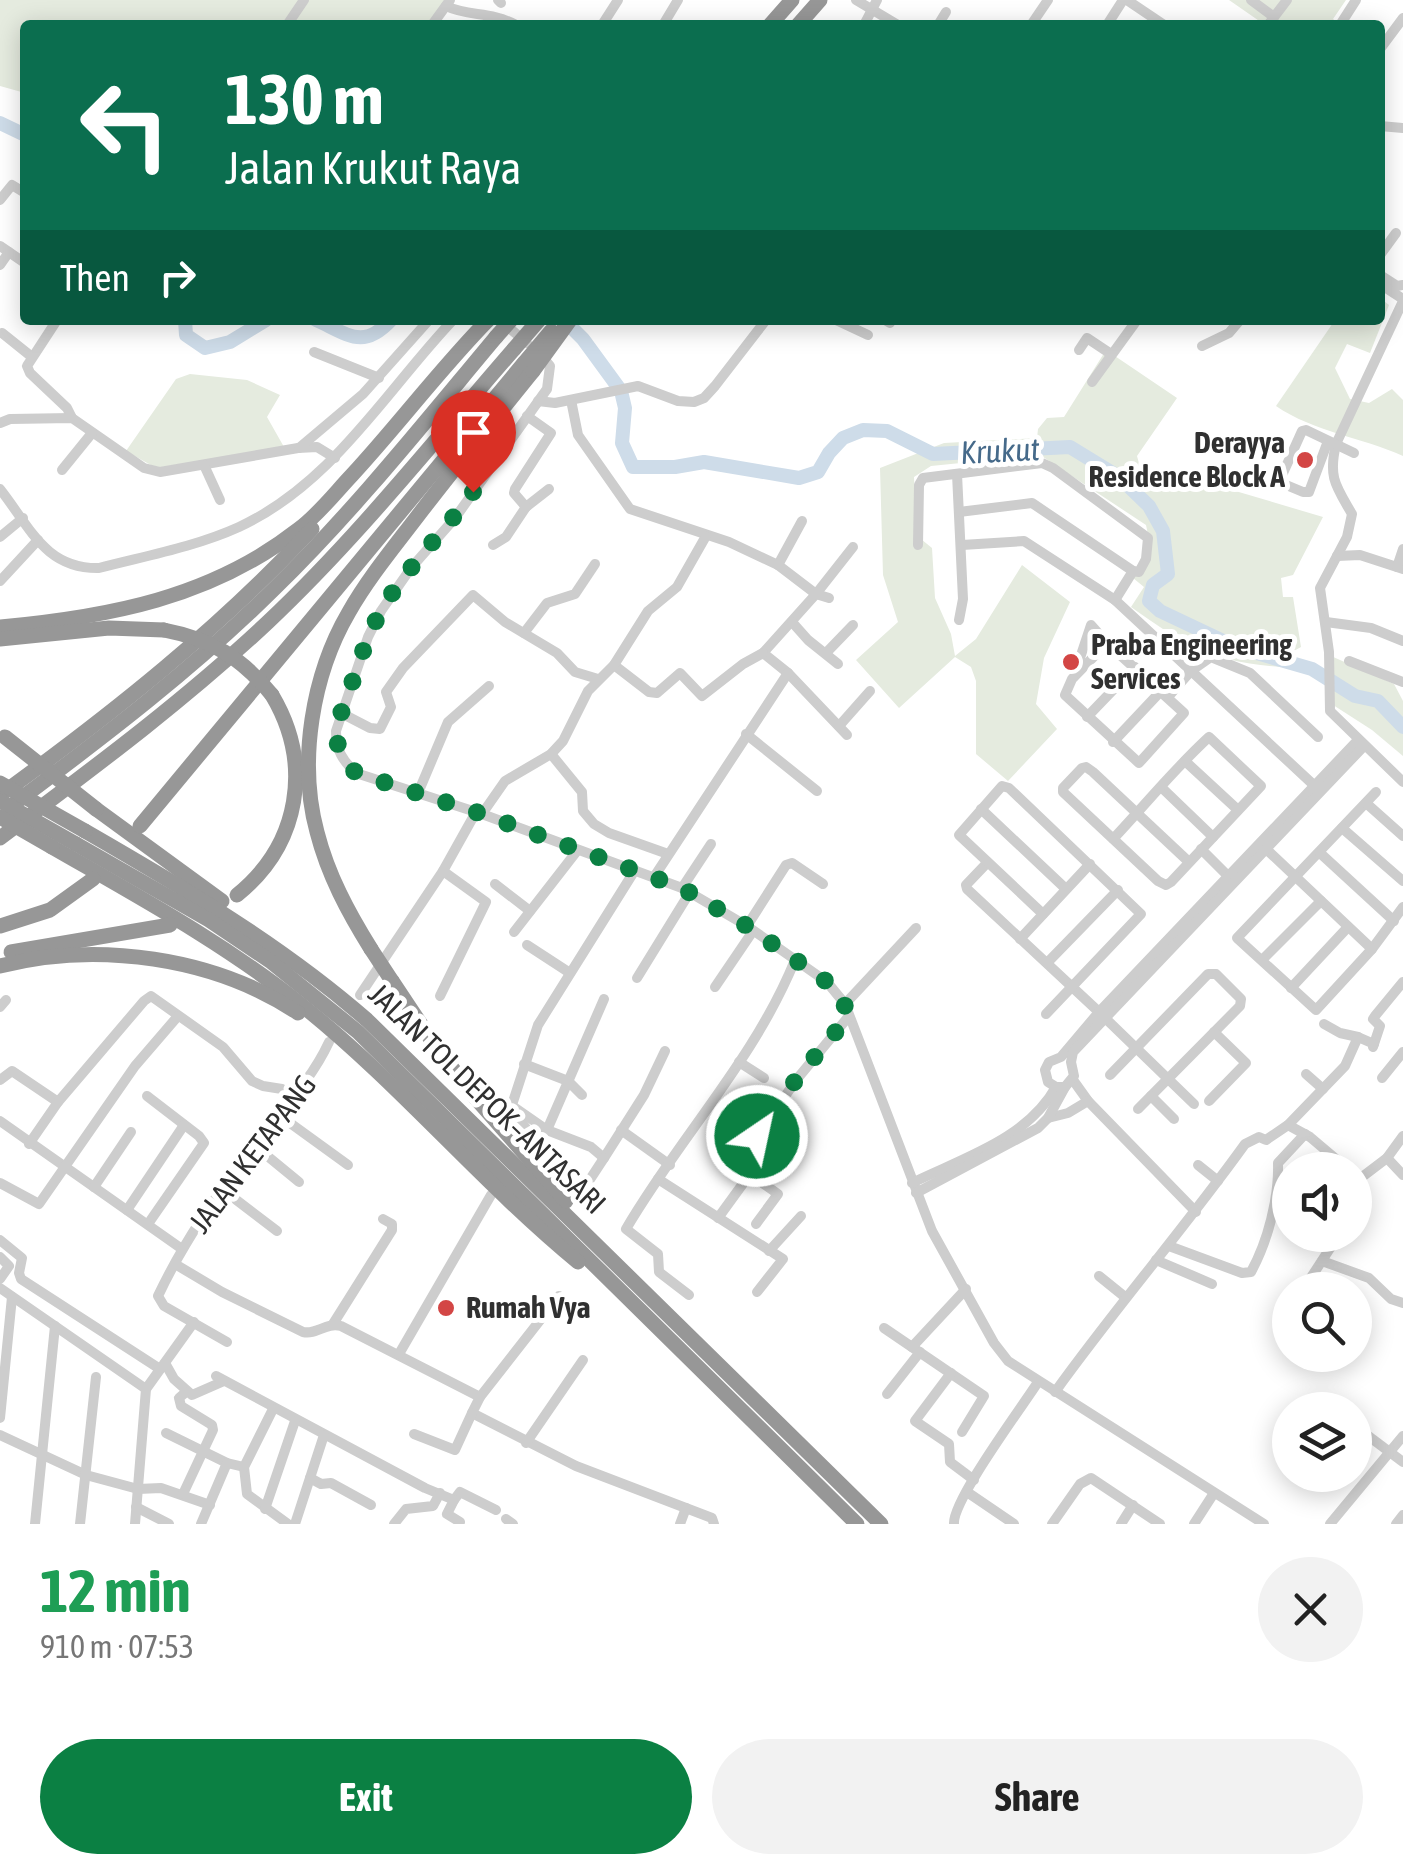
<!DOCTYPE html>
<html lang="en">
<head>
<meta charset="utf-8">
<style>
	body { margin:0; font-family:"Asap Condensed",sans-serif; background:#f2f2f2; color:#222; height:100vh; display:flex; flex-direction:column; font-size:38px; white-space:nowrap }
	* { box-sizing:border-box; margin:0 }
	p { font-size:32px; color:#767676 }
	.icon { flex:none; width:55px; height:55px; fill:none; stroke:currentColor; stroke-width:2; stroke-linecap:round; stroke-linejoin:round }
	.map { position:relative; height:1524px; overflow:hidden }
	.details { display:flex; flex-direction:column; background:#fff; flex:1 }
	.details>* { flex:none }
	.banner { position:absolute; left:20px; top:20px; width:1365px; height:305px; border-radius:10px; box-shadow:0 5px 25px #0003; background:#0b6e4f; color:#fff; overflow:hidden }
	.buttons { position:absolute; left:1272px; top:1152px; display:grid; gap:20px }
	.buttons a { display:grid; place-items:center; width:100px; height:100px; border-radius:50%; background:#fff; box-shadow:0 5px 25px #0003; font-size:50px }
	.pin { position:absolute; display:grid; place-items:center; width:85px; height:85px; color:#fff; margin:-102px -42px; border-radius:50% 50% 50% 0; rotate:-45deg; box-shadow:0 0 10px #0007 }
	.pin .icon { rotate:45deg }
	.me { position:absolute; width:110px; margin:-55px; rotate:34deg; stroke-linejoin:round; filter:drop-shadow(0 0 8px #0008) }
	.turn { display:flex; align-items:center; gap:35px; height:210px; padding:0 40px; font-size:45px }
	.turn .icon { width:130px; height:130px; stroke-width:2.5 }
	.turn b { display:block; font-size:70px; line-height:85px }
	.then { display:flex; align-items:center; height:95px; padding:0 40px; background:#0003; gap:20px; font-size:38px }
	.round { display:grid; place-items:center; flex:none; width:105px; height:105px; border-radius:52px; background:#f2f2f2 }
	.head { display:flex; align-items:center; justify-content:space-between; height:170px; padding:0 40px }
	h1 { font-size:60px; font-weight:700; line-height:75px; color:#1e9e55 }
	.action { display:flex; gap:20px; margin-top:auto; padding:20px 40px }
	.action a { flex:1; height:115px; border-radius:60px; background:#0b8043; color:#fff; font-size:40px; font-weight:700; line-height:115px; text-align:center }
	.action a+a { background:#f2f2f2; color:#222 }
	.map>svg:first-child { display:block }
	.green { fill:#e5ebdf }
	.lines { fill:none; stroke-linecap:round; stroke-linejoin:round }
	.river { stroke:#cedce9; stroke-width:14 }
	.minor { stroke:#cdcdcd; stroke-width:10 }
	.highway { stroke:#979797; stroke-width:15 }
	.highway-bridge { stroke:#979797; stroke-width:15 }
	.route { stroke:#0b8043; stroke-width:18; stroke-dasharray:0 32.4 }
	.poi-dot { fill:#d34645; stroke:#fff; stroke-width:4 }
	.labels { text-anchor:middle; stroke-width:10; stroke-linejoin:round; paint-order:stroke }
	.poi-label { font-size:30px; font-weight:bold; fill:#303030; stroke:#fff; text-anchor:start }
	.street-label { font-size:30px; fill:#303030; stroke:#fff }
	.water-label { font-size:32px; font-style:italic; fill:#466a8a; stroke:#fff }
</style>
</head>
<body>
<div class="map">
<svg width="1403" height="1524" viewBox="0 0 1403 1524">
	<rect width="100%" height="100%" fill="#fff"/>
	<g class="green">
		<path d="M0 0H445L428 25H25V93L0 86Z"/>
		<path d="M1229 0H1346L1333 19 1340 25H1265Z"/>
		<path d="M1380 298 1389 305 1370 353 1347 344 1335 368 1350 399 1369 403 1392 389 1403 400V456C1361 437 1314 432 1276 406L1335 320H1380Z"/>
		<path d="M1106 350 1177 398 1137 456 1146 489 1216 468 1232 490 1323 517 1293 575 1281 578 1283 597H1293L1301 647 1290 653 1281 667C1211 662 1186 646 1131 607L1144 587 1133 578 1150 544 1146 525 1040 455 931 466 914 477 916 535 932 548 935 598 951 634 955 656 976 639 1022 565 1070 602 1044 658 1036 704 1057 729 1008 781 976 754V681L971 667 955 657 899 708 856 660 898 622 883 575 880 468 944 443 1037 438 1038 429 1047 418 1064 417Z"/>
		<path d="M190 374 247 380 280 395 267 417 284 447 156 468 126 451 176 379Z"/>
		<path d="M1331 656 1394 684 1403 701V756L1372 730 1330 703Z"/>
	</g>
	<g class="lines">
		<g class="river">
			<path d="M0 123 25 135"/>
			<path d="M185 320 186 335 205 348 230 342 266 320"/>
			<path d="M316 320C349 335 363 350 391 320"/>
			<path d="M564 320 583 339 621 391 625 408 622 443 633 467H675L704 462 799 478 818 472 829 453 843 438 863 430 887 431 933 454 1070 447 1119 477 1149 506 1163 531 1168 574 1153 585 1149 601 1160 611 1236 647 1312 669 1355 696 1378 701 1403 727"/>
		</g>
		<g class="minor">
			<path d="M498 0 501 3"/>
			<path d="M856 0 898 25"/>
			<path d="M1127 0 1164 25"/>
			<path d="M1251 0 1274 17"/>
			<path d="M446 6C469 17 490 11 516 25"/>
			<path d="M287 25 304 0"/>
			<path d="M432 25 450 0"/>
			<path d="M602 25 618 0"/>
			<path d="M663 25 678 0"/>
			<path d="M864 25 877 0"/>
			<path d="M938 25 946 12"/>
			<path d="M1031 25 1048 0"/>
			<path d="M1107 25 1123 0"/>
			<path d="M1268 25 1287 0"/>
			<path d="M1340 25 1356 0"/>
			<path d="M1380 49 1403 18"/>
			<path d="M1380 126 1403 128"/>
			<path d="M0 200 12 185 25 193"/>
			<path d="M0 246 25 263"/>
			<path d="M1380 255 1396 233"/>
			<path d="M0 265 9 252"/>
			<path d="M1380 275 1397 286 1403 285"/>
			<path d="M1380 284 1403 299"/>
			<path d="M1403 301 1336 444C1328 478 1336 486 1352 514L1347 537 1320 588 1329 652 1330 711 1403 782"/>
			<path d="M57 320 27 366 30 373 67 408 72 418"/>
			<path d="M500 320 527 343"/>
			<path d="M836 320 868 335"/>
			<path d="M885 320 890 323"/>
			<path d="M2 333 32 357"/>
			<path d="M1202 346 1229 333 1240 320"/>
			<path d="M1079 350 1087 338 1111 354"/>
			<path d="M314 352 379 378"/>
			<path d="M540 354 550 366 547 389 455 518 411 568 381 611 368 637 336 731C336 750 342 760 356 773L482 814 682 888 747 926 827 982 845 1004 932 1231 994 1343 1008 1361 1264 1524"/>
			<path d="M1092 382 1137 320"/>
			<path d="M571 400 578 435 630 509 729 542 778 565 816 594 763 653 788 673 847 735"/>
			<path d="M538 401 555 403 638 386 678 401 694 402 704 398 715 386 766 320"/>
			<path d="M0 423 10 419 72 418 144 468 160 472 298 448 317 447 335 458"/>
			<path d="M1328 441 1309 492H1303L1279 482 1302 431 1306 430 1354 453"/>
			<path d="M299 448 363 394 429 320"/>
			<path d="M204 465 220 500"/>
			<path d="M62 470 92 433"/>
			<path d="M957 474 963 599 959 620"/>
			<path d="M0 489C30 527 45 569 99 568 145 556 195 547 239 527 332 484 385 392 453 320"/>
			<path d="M526 507 549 489"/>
			<path d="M0 537 23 518"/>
			<path d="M493 545 506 537 526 507 514 493 515 489 551 433 527 416"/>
			<path d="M918 545 919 485 923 478 1042 463 1053 468 1148 538 1146 559 1139 572 1133 571 1032 503 959 512"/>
			<path d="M962 545 1024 541 1115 600 1318 789"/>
			<path d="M1337 556 1360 555 1403 569"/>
			<path d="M778 565 802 521"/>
			<path d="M1397 567 1403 549"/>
			<path d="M0 581 38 540"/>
			<path d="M829 598 816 594 853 547"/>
			<path d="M1115 600 1133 571"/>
			<path d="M792 622 808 640 838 664"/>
			<path d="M1326 622 1371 628 1403 641"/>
			<path d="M524 633 547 603 575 594 595 564"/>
			<path d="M1107 643 1184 713 1139 763 1065 695 1072 679Z"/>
			<path d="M826 653 853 625"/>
			<path d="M1349 661 1403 682"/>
			<path d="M614 665 649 692 657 693 680 673 702 696 743 664 763 653"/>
			<path d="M1075 673 1091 625 1107 643"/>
			<path d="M1168 697 1191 671 1211 657 1250 673 1318 737"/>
			<path d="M341 713 370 728 380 729 391 707 386 692 403 668 473 595 505 622 557 653 575 672 598 679"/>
			<path d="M1087 717 1135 667"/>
			<path d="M839 726 870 691"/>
			<path d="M746 734 817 791"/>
			<path d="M1113 742 1161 691"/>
			<path d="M551 754 582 792 583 811 594 824 609 833 668 854"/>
			<path d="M1185 761 1238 810"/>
			<path d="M1161 787 1213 837"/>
			<path d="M1376 792 1237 938 1316 1010 1372 949 1403 907"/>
			<path d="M418 793 448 722 489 686"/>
			<path d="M1366 803 1403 836"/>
			<path d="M981 809 1066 889"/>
			<path d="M482 814 505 781 551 754 563 741 588 691 614 665 648 611 677 587 706 536"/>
			<path d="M1342 828 1403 881"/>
			<path d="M1113 839C1145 805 1175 768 1209 737L1261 786 1171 882 1166 885 1158 881 1063 792V788L1082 768 1086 767 1093 772 1189 862"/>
			<path d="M1264 847 1372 949"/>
			<path d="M1201 849 1232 880"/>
			<path d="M1320 853 1394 921"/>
			<path d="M987 863 966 885 967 889 1099 1012"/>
			<path d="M654 877 788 673"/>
			<path d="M495 884 530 911"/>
			<path d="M682 888 711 844"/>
			<path d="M1043 914 959 835 1002 786 1009 788 1141 914 1046 1014"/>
			<path d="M747 926 786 865 792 863 823 884"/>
			<path d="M514 932 577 851"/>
			<path d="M1020 939 1090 864"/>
			<path d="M527 945 570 973"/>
			<path d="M1262 960 1321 901"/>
			<path d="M1047 963 1118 890"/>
			<path d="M637 978 690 892"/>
			<path d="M715 987 753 931"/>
			<path d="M1291 988 1348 927"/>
			<path d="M360 995 443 871 476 812"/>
			<path d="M440 996 486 902 443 871"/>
			<path d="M604 999 547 1130 591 1147 604 1158 644 1095 665 1051"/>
			<path d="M845 1004 916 928"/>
			<path d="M0 1007 6 1000"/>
			<path d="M1105 1018 1194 1104"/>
			<path d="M1324 1024 1340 1033 1358 1037"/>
			<path d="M1373 1047 1380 1026 1373 1019 1375 1016 1403 982"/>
			<path d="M739 1062 764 1078"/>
			<path d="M524 1064 568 1081 582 1095"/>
			<path d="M1306 1074 1323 1089"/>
			<path d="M1110 1075 1208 974H1216L1241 999 1240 1006 1138 1109"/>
			<path d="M1382 1078 1403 1052"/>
			<path d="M0 1080 12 1071 58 1102"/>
			<path d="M1073 1080 1088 1101 1196 1212"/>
			<path d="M1065 1087H1056L1048 1082 1045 1070 1049 1062 1061 1057 1099 1012 1358 740"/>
			<path d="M147 1096 199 1136 204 1143 148 1224"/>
			<path d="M1151 1096 1174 1119"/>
			<path d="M1209 1101 1246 1063 1214 1032"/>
			<path d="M511 1105 547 1130"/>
			<path d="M279 1115 348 1165"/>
			<path d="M1048 1118 1068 1113 1088 1101"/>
			<path d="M0 1121 182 1249"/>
			<path d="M1288 1125 1310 1137 1349 1170"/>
			<path d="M621 1130 670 1165"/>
			<path d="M525 1143 528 1131 511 1108 538 1025 635 870"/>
			<path d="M29 1144 58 1102 144 1001 151 996 223 1047 252 1081 263 1086 282 1089 296 1097"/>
			<path d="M254 1145 299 1182"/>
			<path d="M1387 1158 1403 1175"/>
			<path d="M1198 1165 1218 1181"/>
			<path d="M571 1171 585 1187 604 1158"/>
			<path d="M1355 1176 1362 1177 1387 1158 1403 1136"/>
			<path d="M658 1179 783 1259 757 1292"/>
			<path d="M0 1183 39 1204 135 1066 178 1016"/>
			<path d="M912 1183C963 1158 1027 1139 1056 1087"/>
			<path d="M94 1187 131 1132"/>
			<path d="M222 1189 277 1231"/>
			<path d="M916 1193 1038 1128 1048 1118 1065 1087 1074 1076 1071 1062 1073 1052 1364 746"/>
			<path d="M127 1210 184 1125"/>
			<path d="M718 1218 750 1174"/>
			<path d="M756 1224 778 1194 737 1165 797 1079 849 1016"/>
			<path d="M0 1240 22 1258 19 1273 21 1279 160 1369"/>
			<path d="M1169 1246 1242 1273 1251 1272C1268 1241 1279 1198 1278 1163L1305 1134"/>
			<path d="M769 1251 801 1216"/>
			<path d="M0 1257 9 1266 0 1279"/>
			<path d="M1156 1260 1212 1284"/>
			<path d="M1322 1261 1369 1278 1391 1299 1403 1303"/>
			<path d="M175 1264 222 1292 303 1332C317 1335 326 1322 341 1326L480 1397"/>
			<path d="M1099 1276 1125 1297"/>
			<path d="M1310 1279 1338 1236"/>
			<path d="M0 1288 146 1389"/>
			<path d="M689 1295 659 1272 658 1254 626 1229C679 1138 755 1059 795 960"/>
			<path d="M559 1296 480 1397 472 1413 576 1466 712 1518 714 1524"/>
			<path d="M333 1324 392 1230V1224L383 1219"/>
			<path d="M884 1328 984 1396 962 1432"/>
			<path d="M227 1342 164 1306 158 1296C183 1243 217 1194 252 1147 280 1111 310 1083 329 1042"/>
			<path d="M912 1347 966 1289"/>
			<path d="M399 1354 491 1195"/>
			<path d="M165 1363 174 1379 192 1395 224 1381"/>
			<path d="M951 1373 915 1421 949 1444 950 1462 974 1480"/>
			<path d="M216 1376 425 1488 454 1500 460 1492 496 1510"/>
			<path d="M1055 1392C1116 1307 1184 1229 1245 1144L1259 1137 1266 1140 1288 1125 1345 1066 1358 1037 1374 1044"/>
			<path d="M887 1394 920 1352"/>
			<path d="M1326 1405 1333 1410"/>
			<path d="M0 1418 12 1297"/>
			<path d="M1355 1426 1403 1462"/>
			<path d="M166 1433 227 1463 244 1467"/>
			<path d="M414 1434 455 1450 472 1413"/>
			<path d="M0 1435 86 1475 138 1489 161 1488 210 1505"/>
			<path d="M526 1443 583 1360"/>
			<path d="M244 1467 247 1494 288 1524"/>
			<path d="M244 1467 273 1409"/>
			<path d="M310 1478 321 1484 331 1483 371 1505"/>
			<path d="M967 1492 1014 1524"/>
			<path d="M183 1494 213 1430 212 1425 181 1406 179 1398 186 1392"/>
			<path d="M454 1500 447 1514 460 1522"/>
			<path d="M136 1507 169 1524"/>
			<path d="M265 1509 295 1421"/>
			<path d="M506 1519 513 1524"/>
			<path d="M35 1524 55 1326"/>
			<path d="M80 1524 96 1377"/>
			<path d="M135 1524 146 1389 194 1322"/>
			<path d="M201 1524 227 1463"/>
			<path d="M295 1524 324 1435"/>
			<path d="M394 1524 406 1509 433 1506 440 1493"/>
			<path d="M680 1524 686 1508"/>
			<path d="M954 1524C952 1501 1022 1407 1038 1382"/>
			<path d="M1052 1524 1080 1484 1091 1478 1160 1524"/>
			<path d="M1121 1524 1133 1505"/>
			<path d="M1194 1524 1214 1493"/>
			<path d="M1330 1524 1403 1436"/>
			<path d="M1396 1524 1403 1515"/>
		</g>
		<g class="highway">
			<path d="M770 25 792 0"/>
			<path d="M798 25 820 0"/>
			<path d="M0 627C108 617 211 598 299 529 319 514 335 493 352 475 399 424 440 369 488 320"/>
			<path d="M0 639 109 628 164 630"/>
			<path d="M3 793C113 713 219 629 312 529"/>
			<path d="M15 803C105 736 194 668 274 589 354 511 424 423 496 337"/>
			<path d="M96 809 222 901"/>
			<path d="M140 826 524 363"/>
			<path d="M85 831C184 888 281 945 367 1020L881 1524"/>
			<path d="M0 838C92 769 184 701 268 622 357 538 434 441 514 349"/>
			<path d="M76 844 209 920 270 961 358 1032 857 1524"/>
			<path d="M52 847C139 897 226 944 304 1007 401 1085 481 1182 578 1262"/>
			<path d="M237 895C300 844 313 764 272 695"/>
			<path d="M0 926 50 910 93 879"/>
			<path d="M371 949C348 912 328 875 317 832 298 762 312 675 349 612 369 577 395 546 420 513 457 465 495 418 533 371"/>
			<path d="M11 952 170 925"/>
			<path d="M0 966C97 941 214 957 298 1013"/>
			<path d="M392 981 436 1047 473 1095 566 1201"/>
		</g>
		<g class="highway-bridge">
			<path d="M496 337 511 320"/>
			<path d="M514 349 539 320"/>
			<path d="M524 363 551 331"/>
			<path d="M533 371 570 320"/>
			<path d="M164 630C211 639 242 658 272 695"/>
			<path d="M5 737 96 809"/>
			<path d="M0 783 85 831"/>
			<path d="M0 801 76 844"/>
			<path d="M0 817 52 847"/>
			<path d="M371 949 392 981"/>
		</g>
	</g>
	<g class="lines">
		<path class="route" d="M473 492C444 532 407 567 382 609 368 634 359 662 350 689 337 724 326 743 356 773L482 814 682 888 747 926 827 982 844 1004 849 1016 797 1078 757 1136"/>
	</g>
	<g class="poi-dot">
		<circle cx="1305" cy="460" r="10"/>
		<circle cx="1071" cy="662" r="10"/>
		<circle cx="446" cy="1308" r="10"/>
	</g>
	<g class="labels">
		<g class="poi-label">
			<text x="1285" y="453" text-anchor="end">Derayya<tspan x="1285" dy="34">Residence Block A</tspan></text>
			<text x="1091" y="655">Praba Engineering<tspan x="1091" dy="34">Services</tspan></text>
			<text x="466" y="1318">Rumah Vya</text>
		</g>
		<g class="street-label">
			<text transform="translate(487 1099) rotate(44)" y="10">JALAN TOL DEPOK–ANTASARI</text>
			<text transform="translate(253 1154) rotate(-53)" y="10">JALAN KETAPANG</text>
		</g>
		<g class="water-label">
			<text transform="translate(1000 451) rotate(-3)" y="11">Krukut</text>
		</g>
	</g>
</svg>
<div class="buttons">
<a><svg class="icon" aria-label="sound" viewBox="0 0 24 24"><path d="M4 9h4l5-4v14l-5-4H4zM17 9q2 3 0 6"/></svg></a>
<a><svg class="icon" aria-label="search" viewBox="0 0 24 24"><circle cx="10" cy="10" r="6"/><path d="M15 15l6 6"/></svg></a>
<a><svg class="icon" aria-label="layers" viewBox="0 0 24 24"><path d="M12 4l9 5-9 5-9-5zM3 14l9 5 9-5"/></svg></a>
</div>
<div class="pin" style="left:473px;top:492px;background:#d93025"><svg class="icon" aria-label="arrive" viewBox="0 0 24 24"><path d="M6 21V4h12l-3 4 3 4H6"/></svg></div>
<svg class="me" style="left:757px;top:1136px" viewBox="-20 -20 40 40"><circle r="17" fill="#0b8043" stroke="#fff" stroke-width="3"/><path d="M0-11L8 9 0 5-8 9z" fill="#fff"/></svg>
<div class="banner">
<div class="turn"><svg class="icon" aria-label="left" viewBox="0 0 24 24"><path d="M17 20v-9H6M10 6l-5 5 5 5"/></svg><div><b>130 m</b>Jalan Krukut Raya</div></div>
<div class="then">Then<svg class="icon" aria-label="right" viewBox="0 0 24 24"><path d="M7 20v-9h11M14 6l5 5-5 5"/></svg></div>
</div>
</div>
<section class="details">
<div class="head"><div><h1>12 min</h1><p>910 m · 07:53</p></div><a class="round"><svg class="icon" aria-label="close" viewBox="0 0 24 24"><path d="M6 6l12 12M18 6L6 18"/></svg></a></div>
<div class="action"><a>Exit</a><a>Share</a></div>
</section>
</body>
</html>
